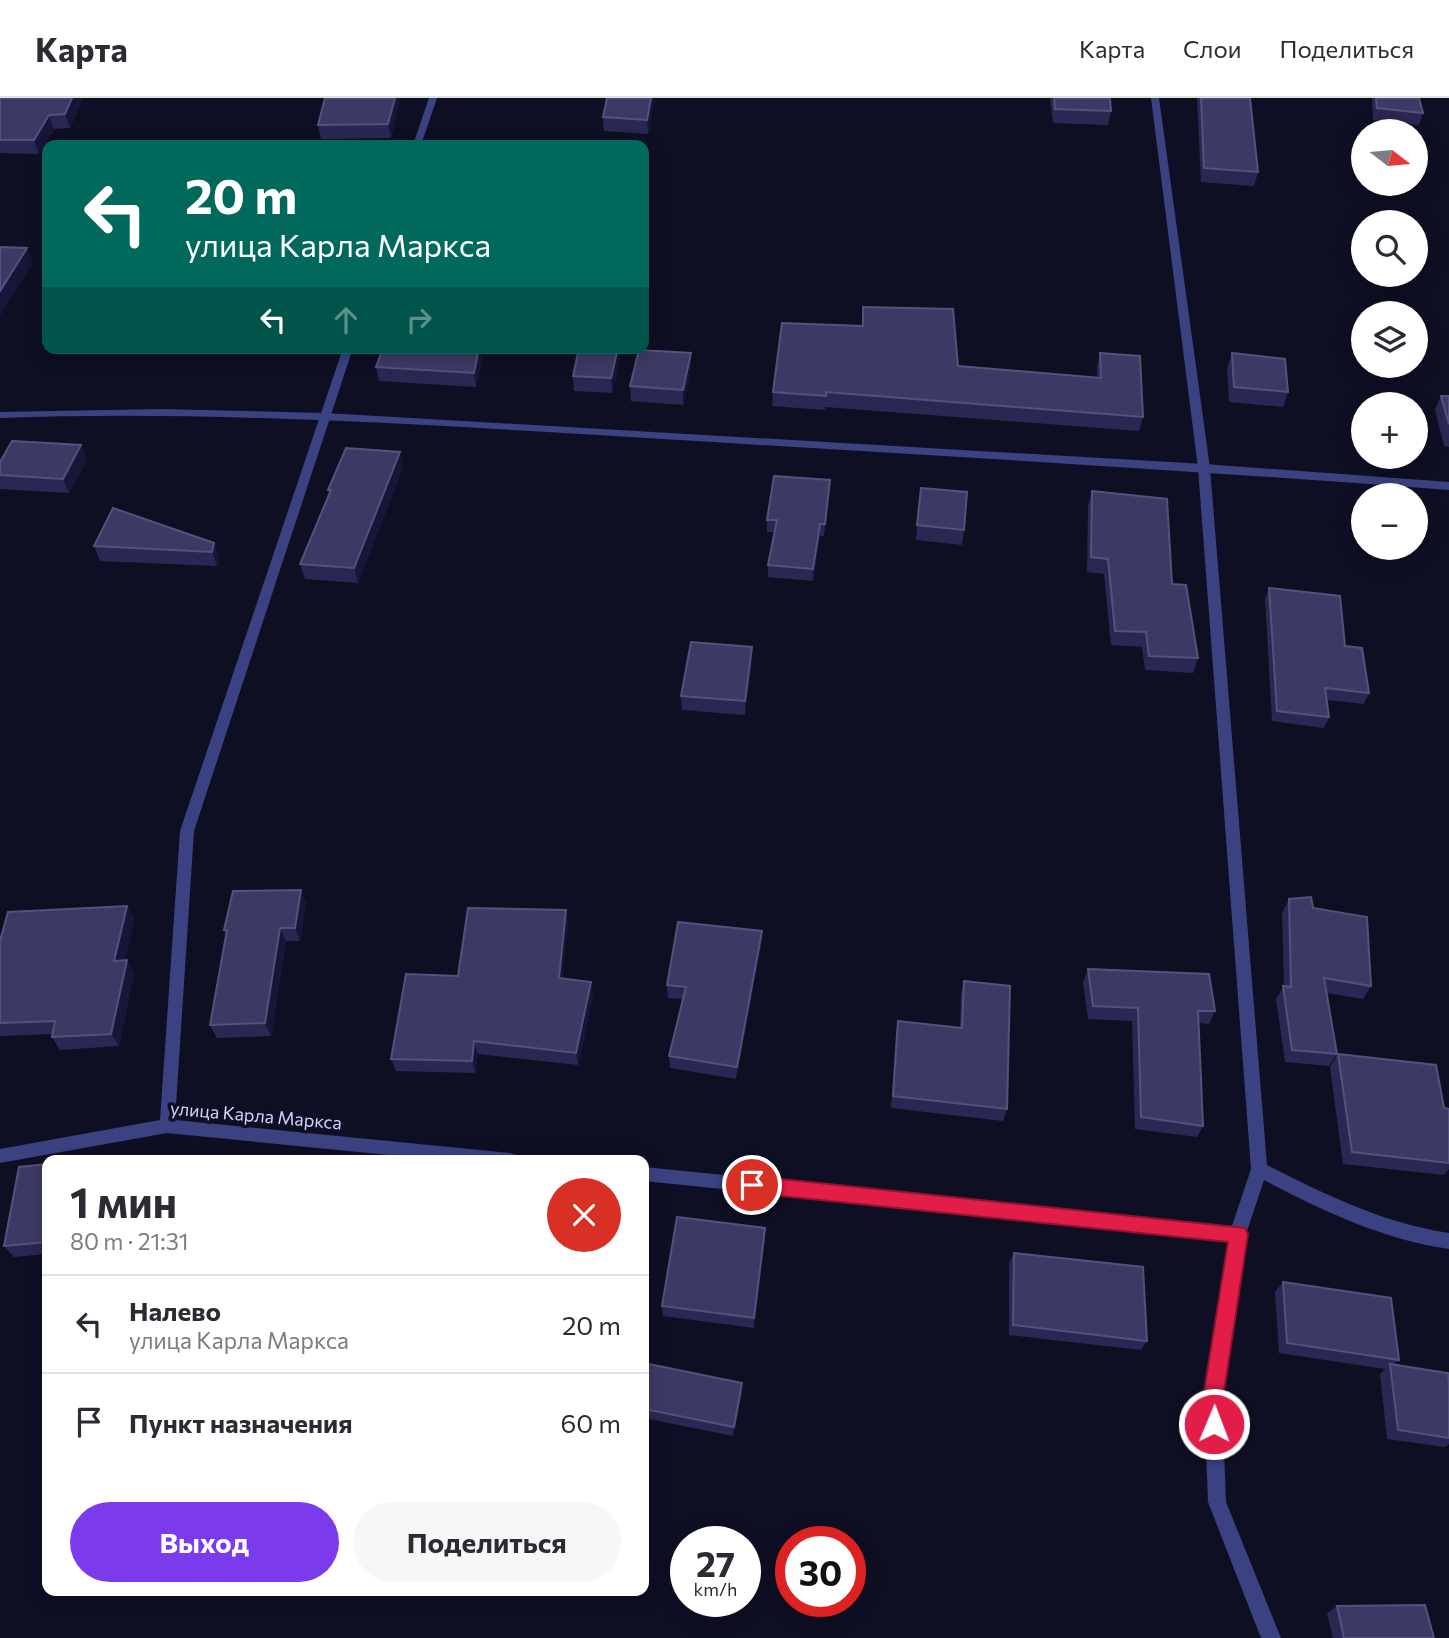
<!DOCTYPE html>
<html lang="ru">
<head>
<meta charset="utf-8">
<style>
	body { margin:0; font-family:Commissioner,sans-serif; background:#f7f7f7; color:#2b2b33; height:100vh; display:flex; flex-direction:column; font-size:26px; white-space:nowrap }
	* { box-sizing:border-box; margin:0 }
	p { font-size:23px; color:#7c7c81 }
	.icon { flex:none; width:38px; height:38px; fill:none; stroke:currentColor; stroke-width:2; stroke-linecap:round; stroke-linejoin:round }
	.map { position:relative; flex:1; overflow:hidden }
	.sheet { position:absolute; left:42px; top:1057px; width:607px; height:441px; display:flex; flex-direction:column; background:#fff; border-radius:14px; box-shadow:0 4px 18px #0003 }
	.sheet>* { flex:none }
	.guide { position:absolute; left:42px; top:42px; width:607px; height:214px; border-radius:14px; box-shadow:0 4px 18px #0003; background:#00695c; color:#fff; overflow:hidden }
	.needle { width:46px; rotate:106deg }
	.tools { position:absolute; left:1351px; top:21px; display:grid; gap:14px }
	.tools a { display:grid; place-items:center; width:77px; height:77px; border-radius:50%; background:#fff; box-shadow:0 4px 18px #0003; font-size:35px }
	.speed { position:absolute; left:670px; top:1428px; display:flex; gap:14px; font-size:35px; font-weight:700; text-align:center }
	.speed>* { display:grid; place-content:center; width:91px; height:91px; border-radius:50%; background:#fff; box-shadow:0 4px 18px #0003; line-height:1 }
	.speed small { font-size:18px; font-weight:400 }
	.speed .limit { border:10px solid #d22; background:#fff; color:#111 }
	.pin { position:absolute; display:grid; place-items:center; width:60px; height:60px; color:#fff; margin:-30px; border:4px solid #fff; border-radius:50%; box-shadow:0 2px 7px #0007 }
	.me { position:absolute; width:77px; margin:-38px; rotate:1deg; stroke-linejoin:round; filter:drop-shadow(0 0 5px #0008) }
	.turn { display:flex; align-items:center; gap:24px; height:147px; padding:0 28px; font-size:32px }
	.turn .icon { width:91px; height:91px; stroke-width:2.5 }
	.turn b { display:block; font-size:49px; line-height:60px }
	.lanes { display:flex; align-items:center; height:66px; padding:0 28px; background:#0003; justify-content:center; gap:35px; direction:ltr }
	.lanes .off { opacity:.35 }
	.round { display:grid; place-items:center; flex:none; width:74px; height:74px; border-radius:37px; background:#f7f7f7 }
	.headline { display:flex; align-items:center; justify-content:space-between; height:119px; padding:0 28px }
	h1 { font-size:42px; font-weight:700; line-height:52px }
	.button { display:flex; gap:14px; margin-top:auto; padding:14px 28px }
	.button a { flex:1; height:80px; border-radius:42px; background:#7c3aed; color:#fff; font-size:28px; font-weight:700; line-height:80px; text-align:center }
	.button a+a { background:#f7f7f7; color:#2b2b33 }
	ul { padding:0; list-style:none }
	li { display:flex; align-items:center; gap:21px; height:98px; padding:0 28px; border-top:2px solid #e1e1e2 }
	li div { flex:1 }
	li b { display:block; font-size:26px }
	li em { font-style:normal }
	header { display:flex; align-items:center; gap:42px; box-sizing:border-box; height:98px; padding:0 35px; background:#fff; border-bottom:2px solid #e1e1e2 }
	header strong { font-size:33px }
	nav { display:flex; gap:38px; margin-inline-start:auto; font-size:24px }
	.map>svg:first-child { display:block }
	.lines { fill:none; stroke-linecap:round; stroke-linejoin:round }
	.minor { fill:#3a4282; fill-rule:evenodd }
	.tertiary { fill:#3a4282; fill-rule:evenodd }
	.wall { fill:#2a2852 }
	.shaded-wall { fill:#171638 }
	.building { fill:#3c3a64; stroke:#53527c; stroke-width:2 }
	.route { fill:#e11d48; stroke:#92132f; stroke-width:2 }
	.labels { text-anchor:middle; stroke-width:7; stroke-linejoin:round; paint-order:stroke }
	.street-label { font-size:18px; fill:#d2d4fe; stroke:#0f0f24 }
</style>
</head>
<body>
<header>
<strong>Карта</strong>
<nav><a>Карта</a><a>Слои</a><a>Поделиться</a></nav>
</header>
<div class="map">
<svg width="1449" height="1540" viewBox="0 0 1449 1540">
	<rect width="100%" height="100%" fill="#0f0f24"/>
	<g class="lines">
		<g class="minor">
			<path d="M429 0H437L421 47H413Z"/>
			<path d="M1151 0H1159L1210 370 1267 1067C1326 1097 1383 1125 1449 1135V1151C1382 1141 1323 1113 1264 1082L1246 1136 1222 1300 1226 1404 1281 1540H1261L1208 1404 1204 1300 1229 1143 644 1083V1069L1232 1128 1251 1071 1198 370Z"/>
			<path d="M343 250H353L194 733 175 1022 510 1055 516 1057 518 1062H439L167 1035 0 1065V1051L160 1022 180 733Z"/>
		</g>
		<path class="tertiary" d="M162 311 325 315 1204 366 1449 384V392C1187 372 925 357 663 341 442 328 221 312 0 320V314Z"/>
	</g>
	<g class="wall">
		<path d="M0 0H83L70 30 54 31 39 56 0 55Z"/>
		<path d="M400 0 391 40 321 41 318 27Z"/>
		<path d="M607 0H654L648 36 604 33 603 19Z"/>
		<path d="M1050 0H1110L1111 13 1108 27 1053 25Z"/>
		<path d="M1197 0H1250L1258 74 1254 88 1201 84Z"/>
		<path d="M1372 0H1419L1423 15 1419 27 1373 22Z"/>
		<path d="M863 209 958 268 1097 279V269L1100 255 1143 319 1139 333 825 309V312L772 308 773 294 862 228Z"/>
		<path d="M484 250 476 289 379 283 376 269Z"/>
		<path d="M579 250H620V259L612 295 574 293 573 278Z"/>
		<path d="M1232 255 1288 294 1283 309 1229 304 1227 270Z"/>
		<path d="M691 270 683 307 631 303 630 288Z"/>
		<path d="M1441 298H1449V349L1444 348 1435 312Z"/>
		<path d="M87 362 69 395 0 391V364Z"/>
		<path d="M403 369 358 485 305 481 300 466 329 396 328 392Z"/>
		<path d="M830 382 824 438H820L813 483 768 479V467L775 434H767V422Z"/>
		<path d="M921 390 964 432 962 447 916 442Z"/>
		<path d="M1092 393 1172 486 1198 560 1193 575 1145 572 1142 549 1111 547 1104 476 1087 474 1088 408Z"/>
		<path d="M214 445 219 459 217 468 100 463 94 448Z"/>
		<path d="M1269 490 1345 548 1369 595 1364 606 1327 602 1329 619 1324 630 1272 623 1265 501Z"/>
		<path d="M752 549V564L745 617 682 612 681 598Z"/>
		<path d="M301 792 306 805 300 843H286L271 938 217 940 210 927 226 837 224 832Z"/>
		<path d="M1289 801 1313 810 1371 888 1363 901 1327 895 1337 956 1329 968 1285 964 1276 901 1284 888 1282 815Z"/>
		<path d="M127 808 134 821 125 862 134 875 119 948 60 952 52 939V936L0 938V843Z"/>
		<path d="M566 812 568 825 562 881 593 897 578 967 478 956 475 975 396 973 391 961 458 878Z"/>
		<path d="M762 833 761 847 736 981 670 970 669 958 683 901 668 900 667 887Z"/>
		<path d="M1088 871 1215 913 1209 926 1199 925 1203 1028 1197 1039 1135 1031 1132 923 1088 921 1083 884Z"/>
		<path d="M964 883 1007 1011 1003 1023 891 1010 896 936 898 923 960 930 961 896Z"/>
		<path d="M1338 956 1444 1010 1449 1011V1071L1444 1077 1343 1066 1330 969Z"/>
		<path d="M47 1066V1156L14 1159 4 1148Z"/>
		<path d="M765 1141 754 1230 663 1218 662 1208Z"/>
		<path d="M1014 1155 1147 1243 1141 1252 1009 1237V1165Z"/>
		<path d="M1283 1184 1399 1262 1393 1267 1449 1286V1346L1445 1349 1387 1341 1380 1276 1385 1271 1279 1255 1275 1194Z"/>
		<path d="M644 1265 742 1285V1294L733 1338 644 1320Z"/>
		<path d="M1337 1508 1434 1540H1333L1327 1515Z"/>
	</g>
	<g class="shaded-wall">
		<path d="M72 0H83L70 30 65 16Z"/>
		<path d="M395 0H400L391 40 388 26Z"/>
		<path d="M651 0H654L648 36 647 22Z"/>
		<path d="M49 17 54 31 39 56 34 42Z"/>
		<path d="M27 150 33 164 0 218V193Z"/>
		<path d="M479 250H484L476 289 474 275Z"/>
		<path d="M618 250H620V259L612 295 611 280Z"/>
		<path d="M691 255V270L683 307V292Z"/>
		<path d="M81 347 87 362 69 395 63 381Z"/>
		<path d="M400 354 403 369 358 485 354 470Z"/>
		<path d="M820 426V438L813 483V471Z"/>
		<path d="M214 445 219 459 217 468 212 454Z"/>
		<path d="M752 549V564L745 617V603Z"/>
		<path d="M301 792 306 805 300 843 295 830Z"/>
		<path d="M127 808 134 821 122 876 114 863Z"/>
		<path d="M566 812 568 825 561 893 559 880Z"/>
		<path d="M280 830 286 843 271 938 265 925Z"/>
		<path d="M762 833 761 847 736 981 737 969Z"/>
		<path d="M127 862 134 875 119 948 111 936Z"/>
		<path d="M591 884 593 897 578 967 576 955Z"/>
		<path d="M474 943 478 956 475 975 472 963Z"/>
		<path d="M765 1130V1141L754 1230V1220Z"/>
		<path d="M742 1285V1294L733 1338 734 1329Z"/>
	</g>
	<g class="building">
		<path d="M0 0H72L65 16 49 17 34 42H0Z"/>
		<path d="M325 0H395L388 26 318 27Z"/>
		<path d="M607 0H651L647 22 603 19Z"/>
		<path d="M1054 0H1110L1111 13 1055 11Z"/>
		<path d="M1201 0H1250L1258 74 1204 70Z"/>
		<path d="M1376 0H1419L1423 15 1377 10Z"/>
		<path d="M0 149 27 150 0 193Z"/>
		<path d="M863 209 953 211 958 268 1101 280 1100 255 1140 258 1143 319 826 294V298L773 294 782 225 863 228Z"/>
		<path d="M383 250H479L474 275 376 269Z"/>
		<path d="M579 250H618L611 280 573 278Z"/>
		<path d="M639 252 691 255 683 292 630 288Z"/>
		<path d="M1232 255 1285 261 1288 294 1234 289Z"/>
		<path d="M1441 298H1449V326Z"/>
		<path d="M12 343 81 347 63 381 0 377V364Z"/>
		<path d="M346 350 400 354 354 470 300 466 331 392H328Z"/>
		<path d="M774 378 830 382 825 426H820L813 471 768 467 777 422H767Z"/>
		<path d="M921 390 967 394 964 432 917 427Z"/>
		<path d="M1092 393 1167 401 1172 486 1186 487 1198 560 1149 558 1146 534 1115 533 1108 461 1091 459Z"/>
		<path d="M113 410 214 445 212 454 94 448Z"/>
		<path d="M1269 490 1340 498 1345 548 1362 550 1369 595 1325 590 1329 619 1277 613Z"/>
		<path d="M691 544 752 549 745 603 681 598Z"/>
		<path d="M301 792 295 830H280L265 925 210 927 227 832H224L233 793Z"/>
		<path d="M1311 799 1313 810 1367 819 1371 888 1324 880 1337 956 1292 952 1283 888 1291 889 1289 801Z"/>
		<path d="M127 808 114 863 127 862 111 936 52 939 55 923 0 925V843L8 814Z"/>
		<path d="M468 810 566 812 559 880 591 884 576 955 474 943 472 963 391 961 406 876 458 878Z"/>
		<path d="M678 824 762 833 737 969 669 958 686 889 667 887Z"/>
		<path d="M1088 871 1209 876 1215 913H1198L1203 1028 1141 1019 1138 910 1093 908Z"/>
		<path d="M964 883 1010 888 1007 1011 893 998 898 923 962 930Z"/>
		<path d="M1338 956 1436 967 1444 1010 1449 1011V1065L1352 1054Z"/>
		<path d="M47 1066V1144L4 1148 19 1069Z"/>
		<path d="M677 1119 765 1130 754 1220 662 1208Z"/>
		<path d="M1014 1155 1143 1169 1147 1243 1013 1227Z"/>
		<path d="M1283 1184 1391 1200 1399 1262 1287 1245Z"/>
		<path d="M644 1265 742 1285 734 1329 644 1311Z"/>
		<path d="M1390 1266 1448 1275 1449 1286V1340L1398 1332Z"/>
		<path d="M1425 1507 1434 1540H1344L1337 1508Z"/>
	</g>
	<path class="route" d="M752 1078 1245 1130 1248 1136 1223 1300 1224 1326 1221 1333 1214 1336 1207 1333 1204 1326 1203 1300 1228 1144 752 1095 746 1093 743 1087 746 1081Z"/>
	<g class="labels">
		<g class="street-label">
			<text transform="translate(256 1018) rotate(5)" y="6">улица Карла Маркса</text>
		</g>
	</g>
</svg>
<div class="tools">
<a><svg class="needle" viewBox="-14 -14 28 28"><path d="M0-13l5 13h-10z" fill="#e53935"/><path d="M0 13l5-13h-10z" fill="#7c7c81"/></svg></a>
<a><svg class="icon" aria-label="search" viewBox="0 0 24 24"><circle cx="10" cy="10" r="6"/><path d="M15 15l6 6"/></svg></a>
<a><svg class="icon" aria-label="layers" viewBox="0 0 24 24"><path d="M12 4l9 5-9 5-9-5zM3 14l9 5 9-5"/></svg></a>
<a>+</a>
<a>−</a>
</div>
<div class="speed"><div>27<small>km/h</small></div><div class="limit">30</div></div>
<div class="pin" style="left:752px;top:1087px;background:#d93025"><svg class="icon" aria-label="arrive" viewBox="0 0 24 24"><path d="M6 21V4h12l-3 4 3 4H6"/></svg></div>
<svg class="me" style="left:1214px;top:1326px" viewBox="-20 -20 40 40"><circle r="17" fill="#e11d48" stroke="#fff" stroke-width="3"/><path d="M0-11L8 9 0 5-8 9z" fill="#fff"/></svg>
<div class="guide">
<div class="turn"><svg class="icon" aria-label="left" viewBox="0 0 24 24"><path d="M17 20v-9H6M10 6l-5 5 5 5"/></svg><div><b>20 m</b>улица Карла Маркса</div></div>
<div class="lanes"><svg class="icon" aria-label="left" viewBox="0 0 24 24"><path d="M17 20v-9H6M10 6l-5 5 5 5"/></svg><svg class="icon off" aria-label="ahead" viewBox="0 0 24 24"><path d="M12 20V5M6 11l6-6 6 6"/></svg><svg class="icon off" aria-label="right" viewBox="0 0 24 24"><path d="M7 20v-9h11M14 6l5 5-5 5"/></svg></div>
</div>
<section class="sheet">
<div class="headline"><div><h1>1 мин</h1><p>80 m · 21:31</p></div><a class="round" style="background:#d93025;color:#fff"><svg class="icon" aria-label="close" viewBox="0 0 24 24"><path d="M6 6l12 12M18 6L6 18"/></svg></a></div>
<ul>
<li><svg class="icon" aria-label="left" viewBox="0 0 24 24"><path d="M17 20v-9H6M10 6l-5 5 5 5"/></svg><div><b>Налево</b><p>улица Карла Маркса</p></div><em>20 m</em></li>
<li><svg class="icon" aria-label="arrive" viewBox="0 0 24 24"><path d="M6 21V4h12l-3 4 3 4H6"/></svg><div><b>Пункт назначения</b></div><em>60 m</em></li>
</ul>
<div class="button"><a>Выход</a><a>Поделиться</a></div>
</section>
</div>
</body>
</html>
